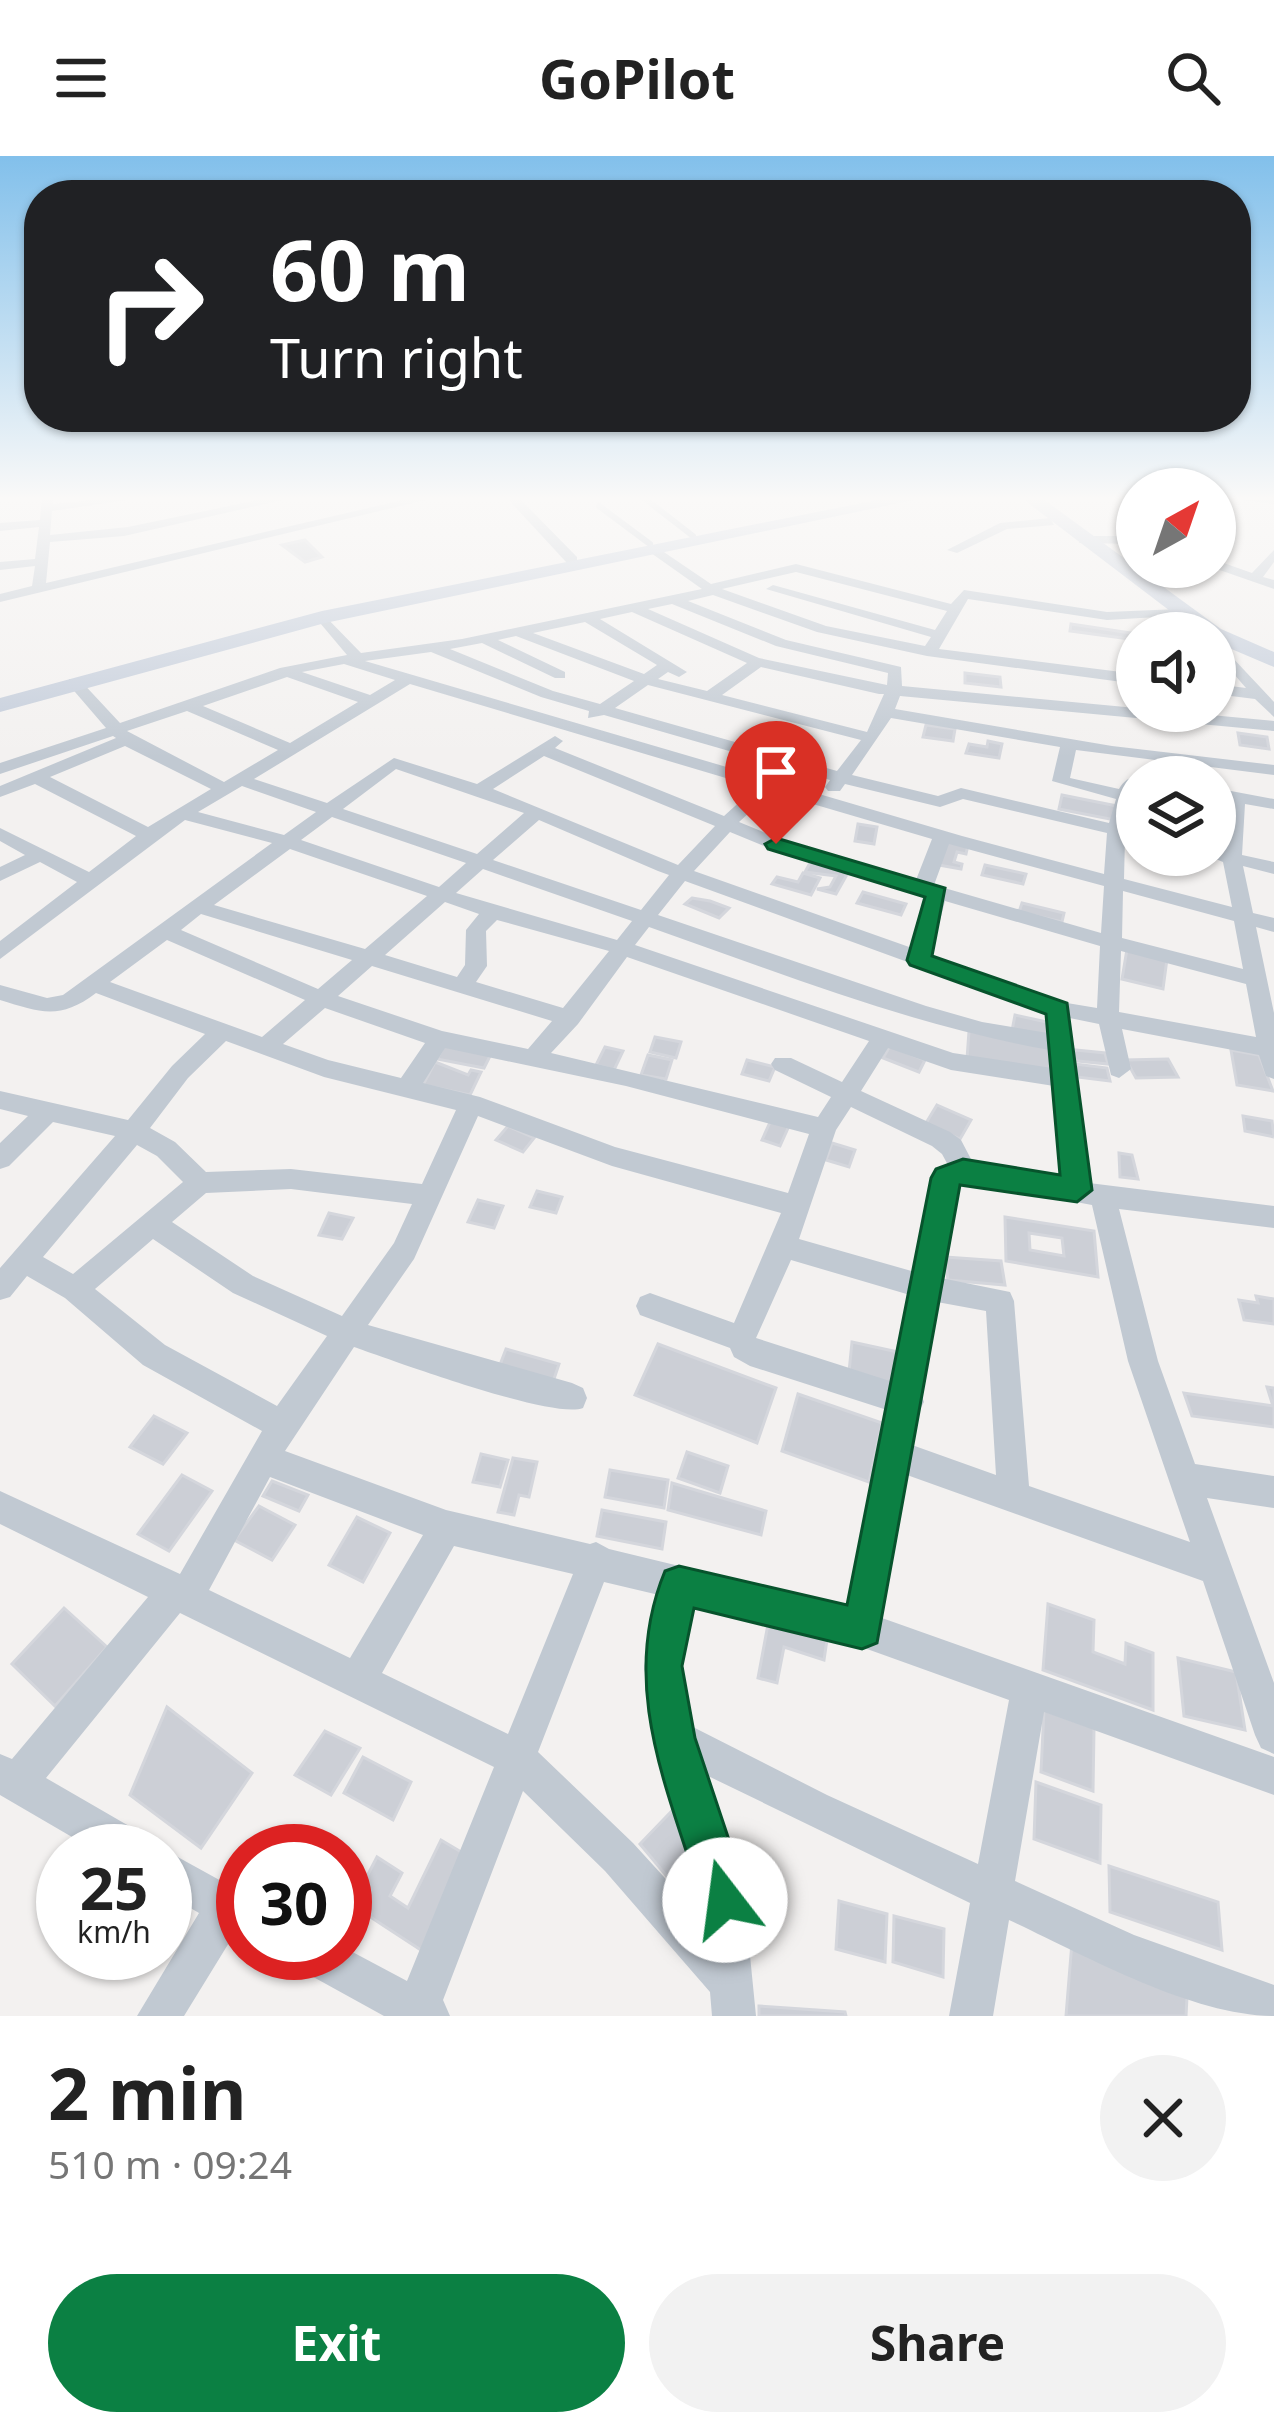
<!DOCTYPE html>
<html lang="en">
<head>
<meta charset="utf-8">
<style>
	body { margin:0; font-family:"Noto Sans",sans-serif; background:#f2f2f2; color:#222; height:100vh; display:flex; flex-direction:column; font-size:45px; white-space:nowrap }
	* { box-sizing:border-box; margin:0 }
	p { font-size:39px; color:#767676 }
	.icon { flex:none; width:66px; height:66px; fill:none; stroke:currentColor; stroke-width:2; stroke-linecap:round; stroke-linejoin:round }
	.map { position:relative; height:1860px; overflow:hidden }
	.side { display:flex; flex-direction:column; background:#fff; flex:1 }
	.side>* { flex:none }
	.banner { position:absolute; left:24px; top:24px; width:1227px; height:252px; border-radius:48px; box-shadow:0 3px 9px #0004; background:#202124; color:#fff; overflow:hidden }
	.needle { width:78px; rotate:40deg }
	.buttons { position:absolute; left:1116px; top:312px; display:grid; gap:24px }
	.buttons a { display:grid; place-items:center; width:120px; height:120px; border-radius:50%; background:#fff; box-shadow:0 3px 9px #0004; font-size:60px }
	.speed { position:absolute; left:36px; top:1668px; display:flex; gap:24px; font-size:60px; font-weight:700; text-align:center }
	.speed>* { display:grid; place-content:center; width:156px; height:156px; border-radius:50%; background:#fff; box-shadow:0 3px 9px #0004; line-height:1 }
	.speed small { font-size:30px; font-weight:400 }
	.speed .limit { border:18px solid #d22; background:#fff; color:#111 }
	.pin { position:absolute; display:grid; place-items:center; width:102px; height:102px; color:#fff; margin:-123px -51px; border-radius:50% 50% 50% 0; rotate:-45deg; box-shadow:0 0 12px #0007 }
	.pin .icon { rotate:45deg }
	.me { position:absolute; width:132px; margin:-66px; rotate:345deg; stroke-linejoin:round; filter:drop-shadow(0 0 9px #0008) }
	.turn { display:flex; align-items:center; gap:42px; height:252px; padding:0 48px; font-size:54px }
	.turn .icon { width:156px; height:156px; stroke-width:2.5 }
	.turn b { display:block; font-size:84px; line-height:102px }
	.round { display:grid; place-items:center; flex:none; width:126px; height:126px; border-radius:63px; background:#f2f2f2 }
	.overview { display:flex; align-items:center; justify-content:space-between; height:204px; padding:0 48px }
	h1 { font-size:72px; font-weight:700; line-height:90px }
	.button { display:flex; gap:24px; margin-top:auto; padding:24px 48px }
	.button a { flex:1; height:138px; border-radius:72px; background:#0b8043; color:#fff; font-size:48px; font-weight:700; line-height:138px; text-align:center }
	.button a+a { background:#f2f2f2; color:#222 }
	header { display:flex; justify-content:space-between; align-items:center; height:156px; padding:0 48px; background:#fff; font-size:54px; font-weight:700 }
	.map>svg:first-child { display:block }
	.building { fill:#cccfd6; stroke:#d4d6dc; stroke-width:3; fill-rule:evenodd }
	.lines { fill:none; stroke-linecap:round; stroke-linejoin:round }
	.lane { stroke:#c1c9d2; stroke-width:6 }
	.street { fill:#c1c9d2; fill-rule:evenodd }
	.secondary { fill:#c3ccda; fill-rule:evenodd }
	.route { fill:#0b8043; stroke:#07532c; stroke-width:3 }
</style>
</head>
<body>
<header><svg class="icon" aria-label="menu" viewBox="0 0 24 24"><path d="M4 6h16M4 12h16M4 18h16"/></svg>GoPilot<svg class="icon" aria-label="search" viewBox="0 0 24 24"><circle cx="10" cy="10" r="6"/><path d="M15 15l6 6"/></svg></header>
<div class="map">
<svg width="1274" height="1860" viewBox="0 0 1274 1860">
	<rect width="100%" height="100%" fill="#f3f1f0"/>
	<g class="building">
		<path d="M305 384 322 401 305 406 282 389Z"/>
		<path d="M1071 468 1131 477 1130 483 1070 475Z"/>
		<path d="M965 517 1000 521 1001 531 965 527Z"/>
		<path d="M926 569 955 573 953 585 923 581Z"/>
		<path d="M1238 577 1267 581 1269 593 1240 589Z"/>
		<path d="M988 585 1002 588 999 602 966 597 969 588 987 591Z"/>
		<path d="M1062 639 1117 650 1115 664 1059 653Z"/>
		<path d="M858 668 877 671 874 688 855 685Z"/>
		<path d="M946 685 968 689 966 698 957 696 954 706 962 708 961 713 939 709Z"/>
		<path d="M811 705 849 715 836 738 817 733 830 731 836 720 805 716Z"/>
		<path d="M985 709 1026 718 1023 728 982 719Z"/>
		<path d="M803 717 820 722 811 739 772 728 777 721 798 726Z"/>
		<path d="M863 736 906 748 901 759 857 747Z"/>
		<path d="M692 742 710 745 729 752 719 762 685 748Z"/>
		<path d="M1022 747 1064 757 1062 766 1019 756Z"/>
		<path d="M1127 793 1167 803 1163 833 1122 823Z"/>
		<path d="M1015 859 1051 867 1049 884 1012 875Z"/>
		<path d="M969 875 1057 891 1058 920 967 903Z"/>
		<path d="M655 881 681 886 676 902 650 896Z"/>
		<path d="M445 888 491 898 484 912 437 903Z"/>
		<path d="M890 890 925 904 919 916 883 902Z"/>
		<path d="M605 891 623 895 614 914 596 909Z"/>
		<path d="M1066 893 1105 897 1108 908 1068 904Z"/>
		<path d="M1231 894 1259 899 1273 935 1237 929Z"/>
		<path d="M648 899 672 904 666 923 641 919Z"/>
		<path d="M1168 903 1178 921 1136 922 1126 904Z"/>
		<path d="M747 904 775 911 769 925 742 918Z"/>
		<path d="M435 906 468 919 471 914 481 916 470 939 423 929Z"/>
		<path d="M1067 907 1107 912 1110 925 1069 920Z"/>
		<path d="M937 949 971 964 960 983 926 967Z"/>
		<path d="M1243 960 1272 965 1274 981 1245 975Z"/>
		<path d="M771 964 789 970 780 990 762 984Z"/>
		<path d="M508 970 534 982 523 996 496 984Z"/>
		<path d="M832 987 855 994 849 1011 826 1004Z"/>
		<path d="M1119 997 1132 999 1138 1023 1120 1021Z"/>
		<path d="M537 1035 562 1041 556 1057 530 1051Z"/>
		<path d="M478 1044 503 1050 494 1072 468 1066Z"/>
		<path d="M329 1057 353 1062 342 1083 319 1079Z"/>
		<path d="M1005 1061 1094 1075 1098 1121 1006 1105ZM1029 1077 1062 1082 1064 1100 1030 1094Z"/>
		<path d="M945 1101 1001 1105 1005 1129 948 1124Z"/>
		<path d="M1256 1140 1274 1143V1168L1244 1164 1239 1144 1258 1147Z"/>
		<path d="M852 1186 907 1198 904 1238 848 1226Z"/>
		<path d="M658 1188 776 1232 757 1287 635 1239Z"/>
		<path d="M506 1193 559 1208 552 1229 498 1214Z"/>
		<path d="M1267 1231 1274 1232V1271L1192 1260 1184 1237 1273 1250Z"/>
		<path d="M798 1238 882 1267 869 1326 782 1295Z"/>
		<path d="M154 1260 187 1277 163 1308 130 1291Z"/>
		<path d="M687 1296 728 1310 720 1337 678 1322Z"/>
		<path d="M481 1298 508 1304 500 1331 473 1326Z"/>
		<path d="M513 1302 537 1306 529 1341 519 1339 514 1359 498 1356Z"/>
		<path d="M610 1314 668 1324 664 1352 605 1341Z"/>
		<path d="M182 1319 212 1335 169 1395 138 1378Z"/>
		<path d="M272 1325 308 1339 299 1355 263 1340Z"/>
		<path d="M672 1327 766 1355 761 1379 668 1354Z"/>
		<path d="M259 1350 295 1369 272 1404 234 1384Z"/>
		<path d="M602 1354 666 1366 662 1393 597 1380Z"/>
		<path d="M357 1361 390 1377 363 1426 329 1409Z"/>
		<path d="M1048 1448 1094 1464 1093 1496 1125 1508 1126 1487 1153 1497V1554L1043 1514Z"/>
		<path d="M64 1452 107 1491 55 1550 12 1508Z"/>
		<path d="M771 1452 829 1470 824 1504 784 1491 777 1527 758 1522Z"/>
		<path d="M1178 1502 1236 1516 1245 1574 1184 1560Z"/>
		<path d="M167 1551 252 1617 201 1692 130 1639Z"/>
		<path d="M1044 1554 1094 1572 1093 1635 1041 1616Z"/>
		<path d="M325 1575 360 1592 331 1639 295 1619Z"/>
		<path d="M363 1601 411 1626 393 1664 344 1637Z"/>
		<path d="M1036 1626 1101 1649 1100 1707 1034 1683Z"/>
		<path d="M689 1637 711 1701 680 1736 640 1688Z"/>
		<path d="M441 1684 468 1700 424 1796 352 1749 377 1701 402 1717 390 1740 408 1752Z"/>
		<path d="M1109 1710 1218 1746 1222 1794 1110 1756Z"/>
		<path d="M839 1745 887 1758 885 1806 836 1793Z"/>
		<path d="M894 1760 944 1773 943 1821 893 1806Z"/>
		<path d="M1072 1786 1187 1841 1186 1860H1066Z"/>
		<path d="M759 1850 845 1856 846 1860H759Z"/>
	</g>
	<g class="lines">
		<g class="lane">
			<path d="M644 342 693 380"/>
			<path d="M599 350 650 388"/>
		</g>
		<g class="street">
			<path d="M42 340H54L53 348 121 341 127 344 52 355 50 379 128 371 277 340H300L124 380 50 386 46 427 420 340H442L0 446V438L32 430 35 410 0 414V406L35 403 39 371 0 375V367L40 364Z"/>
			<path d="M505 340H517L577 401V407H567Z"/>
			<path d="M1229 340 1274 342V348L1234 343Z"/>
			<path d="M1050 362 1054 369 1007 373 957 397 947 394 1000 367Z"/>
			<path d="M1215 377 1235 385 1215 401V390L1220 386 1215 385Z"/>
			<path d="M1083 380H1137V388L1079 387Z"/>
			<path d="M655 390 711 428 796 408 951 448 964 434 1107 456 1179 453 1181 456 1174 460 1107 464 968 443 939 493 1137 518V528L927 500 817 476 713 439 688 445 786 484 901 511 902 530 1274 565V575L900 540 895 553 1112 590 1274 609V619L1076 594 1070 622 1119 633C1124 624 1132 619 1142 621H1137L1126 671 1137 673V685L1125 682 1124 723 1232 751 1223 706 1206 699H1215V692L1223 694 1228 645 1215 642V632L1274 643V653L1245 648 1242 699 1274 706V718L1243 710 1253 757 1274 762V776L1256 771 1274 857V923L1266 920 1259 899 1122 873 1131 913 1119 922 1111 919 1099 868 1050 858 685 725 658 759 926 850 982 866 1048 877 1051 864H1067L1089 1027 1274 1050V1072L1119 1053 1158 1205 1195 1308 1274 1320V1352L1207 1342 1274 1527V1598L1261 1592 1255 1579 1203 1425 907 1319 882 1462 1274 1601V1639L1044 1556 1015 1725 1134 1779 1274 1829V1860C1192 1860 1084 1799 1009 1764L993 1860H949L970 1747 706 1619 742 1719 756 1860H712L710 1836 605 1715 523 1635 443 1844 450 1860H384L297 1812 291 1797H345V1792L407 1825 494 1611 180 1457 46 1622 148 1681 154 1695H96L0 1639V1598L12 1603 148 1441 0 1368V1335L180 1418 262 1275 143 1209 65 1142 27 1120 10 1141 0 1144V1112L115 980 53 966 9 1010 0 1013V987L28 960 0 953V935L128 964 172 910 205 878 96 837C59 865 40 856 0 844V829L47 842 63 839 272 687 185 664 0 803V785L77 726 40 706 0 725V711L25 699 0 685V672L89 716 136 680 35 628 0 641V630L116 582 113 580 0 618V607L106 572 69 529V523H79L120 567 280 512 347 499 315 461 322 457 361 497 462 483 702 433 651 397 649 394ZM796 416 947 455 935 474 773 429 766 433 931 481 925 490 826 470 722 433ZM672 448 776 490 888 517 887 529 759 502 648 453ZM632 456 747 507 707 535 658 523 668 516 679 521 687 516 600 463ZM585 466 657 509 644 518 533 477ZM516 480 634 525 600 548 553 535 450 493 482 487 555 522H565V516L498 484ZM431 496 541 541 589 555 588 562 604 559 830 624 825 631 828 635H840L845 628 940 651 963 643 1107 677 1104 718 962 680 365 505ZM344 508 395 524 370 539 302 516ZM761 511 879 538H884L867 576 722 539ZM287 521 358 546 290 587 203 550ZM410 528 756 631 724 660 555 592 563 585 555 580 477 628 394 602 327 647 254 623ZM648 529 861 584 837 615 615 552ZM187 555 278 594 224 626 127 575ZM891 562 1060 591 1052 625 1116 643 1109 667 961 632 938 640 852 619ZM125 590 211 633 148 671 50 621ZM544 600 715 670 678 709 493 633ZM396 613 524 657 477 698 343 653ZM242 630 316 656 284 679 198 656ZM772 636 932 683 916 724 783 684 739 666ZM332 661 466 707 439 731 301 684ZM539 664 658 715 669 719 641 754 493 704ZM730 676 769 692 926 740 912 792 694 715ZM949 688 1104 730 1101 777 934 729ZM290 693 427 740 365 793 214 749ZM483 713 632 765 617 784 456 737ZM1123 735 1234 765 1243 813 1122 782ZM945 745 1100 790 1097 852 1061 846 931 799ZM445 746 479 758 466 774 465 809 457 821 385 799ZM201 758 352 804 318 833 181 774ZM497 764 609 795 563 852 476 826 487 810 486 775ZM649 771C781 817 912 870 1050 894L1052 912 953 897 635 789ZM167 784 305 844 262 881 110 826ZM1121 795 1246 828 1256 881 1119 856ZM627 801 869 885 842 926 791 902H775L771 908 775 914 831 941 818 961 551 897 578 868ZM372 810 552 865 528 893 442 875 338 840ZM325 852 425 887 401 922 328 904 283 888ZM226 885 324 921 456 954 422 1028 291 1013 206 1016 175 986 150 972 188 922ZM445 892 626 930 809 978 788 1037 615 991 480 941 423 927ZM888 892 951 914 1054 930 1063 1022 972 1005 961 984 950 976 861 935ZM851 951 932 990 942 998 948 1009 937 1015 933 1022 915 1116 799 1083 836 974ZM478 960 612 1010 781 1057 734 1167 650 1137 640 1141 636 1150 640 1159 730 1192 734 1201 750 1210 887 1254 849 1451 609 1393 596 1386 590 1388 446 1354 285 1295 354 1191C392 1204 553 1264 583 1252L587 1242 583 1232 572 1227 368 1169 414 1103ZM137 989 157 1000 183 1026 73 1118 43 1101ZM965 1025 1092 1049 1128 1205 1190 1386 1029 1330 1014 1145 1010 1136 941 1122 958 1028ZM291 1033 412 1048 394 1087 342 1160 253 1120 172 1066 206 1037ZM153 1083 233 1137 327 1180 277 1250 165 1189 95 1133ZM791 1104 910 1139 893 1226 756 1182ZM937 1146 986 1155 996 1319 912 1289 918 1257 924 1246 921 1238ZM270 1321 423 1379 350 1502 209 1434ZM454 1390 573 1418 508 1578 382 1517ZM604 1426 659 1439 644 1510 655 1582 702 1719 705 1766 633 1687 538 1596ZM693 1447 842 1484 1009 1544 978 1708 827 1639 691 1570 680 1510Z"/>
			<path d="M1274 394V406L1263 421 1274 424V433L1211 411H1215V404L1252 417Z"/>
			<path d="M1215 483 1274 546V561L1255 543 1215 538V528L1246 532 1215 496Z"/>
			<path d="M165 1694 243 1737V1781L235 1777 184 1860H137L199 1757 165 1737V1695H162Z"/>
		</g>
		<g class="secondary">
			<path d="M897 340H933L325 467 0 556V542L322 455Z"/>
			<path d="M1019 340H1039L1221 473 1274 496V511L1215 486V477H1199Z"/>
		</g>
	</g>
	<linearGradient id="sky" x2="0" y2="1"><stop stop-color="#82c0eb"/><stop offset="0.57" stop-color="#faf9f8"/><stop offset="1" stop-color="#faf9f8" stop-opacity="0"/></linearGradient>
	<rect width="1274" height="601" fill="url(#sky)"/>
	<path class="route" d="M776 682 945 732 932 800 1067 847 1092 1034 1077 1046 960 1029 877 1487 862 1493 694 1452 682 1510 695 1582 749 1744 742 1760 725 1767 709 1760 702 1744C668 1633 618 1529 665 1415L679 1410 847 1449 931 1022 936 1013 963 1003 1060 1019 1046 858 910 809 907 804 925 741 768 693 765 688Z"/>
</svg>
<div class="buttons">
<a><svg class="needle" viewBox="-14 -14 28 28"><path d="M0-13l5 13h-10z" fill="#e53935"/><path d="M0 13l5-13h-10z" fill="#767676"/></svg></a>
<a><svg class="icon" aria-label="sound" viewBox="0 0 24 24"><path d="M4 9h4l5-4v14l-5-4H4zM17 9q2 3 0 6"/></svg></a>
<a><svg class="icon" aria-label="layers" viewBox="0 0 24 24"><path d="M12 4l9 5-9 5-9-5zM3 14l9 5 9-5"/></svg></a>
</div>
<div class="speed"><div>25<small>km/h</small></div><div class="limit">30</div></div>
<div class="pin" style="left:776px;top:688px;background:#d93025"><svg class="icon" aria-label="arrive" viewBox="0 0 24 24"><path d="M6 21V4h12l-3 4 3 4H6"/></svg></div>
<svg class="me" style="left:725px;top:1744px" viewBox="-20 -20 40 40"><circle r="19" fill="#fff"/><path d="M0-13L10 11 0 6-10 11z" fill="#0b8043"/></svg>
<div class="banner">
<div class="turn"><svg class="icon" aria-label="right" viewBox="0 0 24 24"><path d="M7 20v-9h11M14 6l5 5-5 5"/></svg><div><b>60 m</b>Turn right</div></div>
</div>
</div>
<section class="side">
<div class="overview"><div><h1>2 min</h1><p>510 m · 09:24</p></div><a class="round"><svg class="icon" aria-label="close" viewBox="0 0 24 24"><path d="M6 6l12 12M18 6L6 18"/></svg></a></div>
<div class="button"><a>Exit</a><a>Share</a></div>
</section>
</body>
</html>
